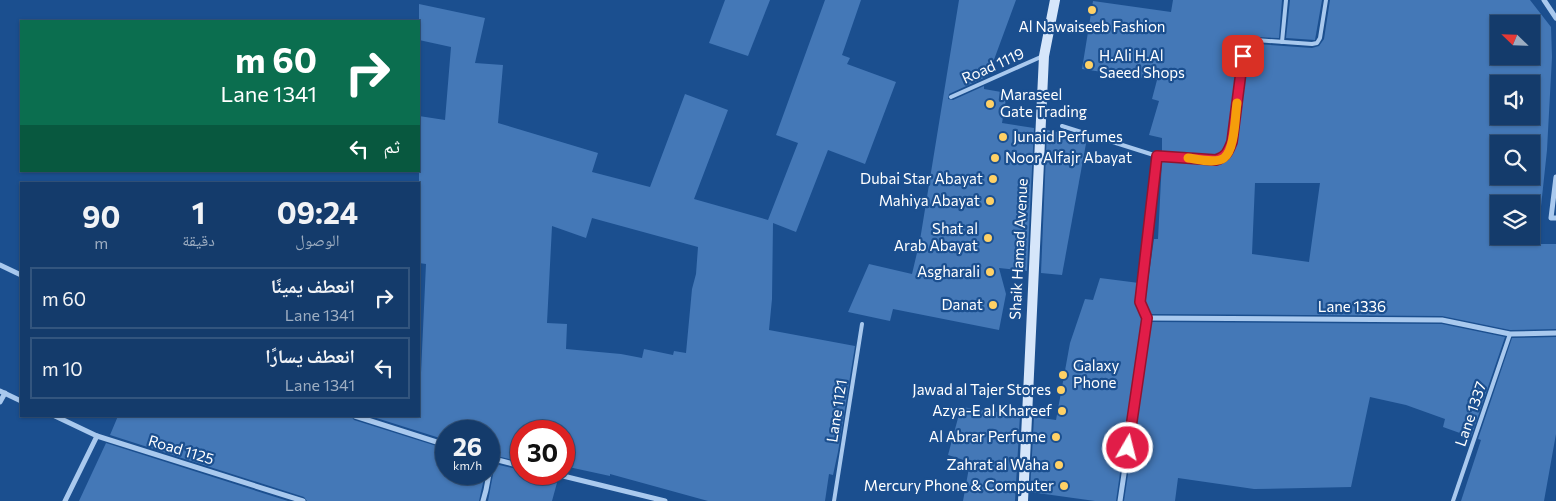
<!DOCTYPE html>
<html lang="ar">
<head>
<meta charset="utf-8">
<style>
	body { margin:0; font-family:Commissioner,"Noto Naskh Arabic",sans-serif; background:#214673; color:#f1f3f6; direction:rtl; height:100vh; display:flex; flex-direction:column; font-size:19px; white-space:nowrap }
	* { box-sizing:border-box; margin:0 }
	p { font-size:16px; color:#9dadc1 }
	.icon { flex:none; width:28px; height:28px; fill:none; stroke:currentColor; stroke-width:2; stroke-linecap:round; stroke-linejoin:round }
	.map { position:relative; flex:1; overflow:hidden; direction:ltr }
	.drawer { position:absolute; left:20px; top:182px; width:400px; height:235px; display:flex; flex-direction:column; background:#143b6b; border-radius:0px; box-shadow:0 1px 4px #0004,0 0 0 1px #33557e; direction:rtl }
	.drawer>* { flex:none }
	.top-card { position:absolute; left:20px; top:20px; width:400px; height:152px; border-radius:0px; box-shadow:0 1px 4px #0004,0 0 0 1px #33557e; direction:rtl; background:#0b6e4f; color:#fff; overflow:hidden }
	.needle { width:32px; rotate:293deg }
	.controls { position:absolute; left:1490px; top:15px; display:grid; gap:10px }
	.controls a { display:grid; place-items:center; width:50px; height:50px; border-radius:0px; background:#143b6b; box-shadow:0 1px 4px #0004,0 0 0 1px #33557e; font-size:25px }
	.speed { position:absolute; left:435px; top:420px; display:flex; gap:10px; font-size:25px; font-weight:700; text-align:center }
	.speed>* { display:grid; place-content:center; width:65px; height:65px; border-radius:50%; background:#143b6b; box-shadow:0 1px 4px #0004,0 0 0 1px #33557e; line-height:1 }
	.speed small { font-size:12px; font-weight:400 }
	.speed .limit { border:8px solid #d22; background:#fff; color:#111 }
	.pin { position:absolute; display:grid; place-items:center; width:42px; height:42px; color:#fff; margin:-21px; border-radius:10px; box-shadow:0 2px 8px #0006 }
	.me { position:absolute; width:55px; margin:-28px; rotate:8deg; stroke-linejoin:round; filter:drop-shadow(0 0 4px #0008) }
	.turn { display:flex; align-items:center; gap:18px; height:105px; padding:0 20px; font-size:22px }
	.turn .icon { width:65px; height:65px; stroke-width:2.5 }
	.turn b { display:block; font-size:35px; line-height:42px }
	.then { display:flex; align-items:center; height:48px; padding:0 20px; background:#0003; gap:10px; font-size:19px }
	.eta { display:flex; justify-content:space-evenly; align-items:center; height:85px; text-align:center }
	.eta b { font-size:30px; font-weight:700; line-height:35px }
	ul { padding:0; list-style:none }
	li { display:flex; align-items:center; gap:15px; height:62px; margin:0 10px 8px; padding:0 10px; border:2px solid #33557e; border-radius:0px }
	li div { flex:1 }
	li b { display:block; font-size:19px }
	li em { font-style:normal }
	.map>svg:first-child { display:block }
	.building { fill:#4478b7; fill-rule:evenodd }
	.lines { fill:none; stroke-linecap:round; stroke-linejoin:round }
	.lane { stroke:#a9c9ee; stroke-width:4 }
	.street { stroke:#a9c9ee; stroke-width:5 }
	.secondary { stroke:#d6e6fa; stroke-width:10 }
	.route-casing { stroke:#92132f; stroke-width:12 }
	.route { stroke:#e11d48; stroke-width:9 }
	.slow { stroke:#f59e0b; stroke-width:9 }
	.poi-dot { fill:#ffd166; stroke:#1b4f8f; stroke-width:2 }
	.labels { text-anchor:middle; stroke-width:4.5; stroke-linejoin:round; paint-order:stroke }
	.poi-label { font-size:15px; fill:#fff; stroke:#1b4f8f; text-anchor:end }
	.street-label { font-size:15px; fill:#fff; stroke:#1b4f8f }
</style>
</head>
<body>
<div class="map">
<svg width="1556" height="501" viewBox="0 0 1556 501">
	<rect width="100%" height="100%" fill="#1b4f8f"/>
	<g class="building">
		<path d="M725 0H770L748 56 709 43Z"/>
		<path d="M825 0H861L842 55 850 58 847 64 896 82 865 164 828 150 796 232 773 223 772 299 769 330 855 346 838 452 833 475 829 474 825 501H708L610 474V476L564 466V431H521V462L489 454V431H446V440L370 416H419L426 264 419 263V116L445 120 451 47 419 40V4L485 18 475 63 503 65 498 123 598 153 592 172 650 187 685 94 728 110 694 199 768 220 798 143 776 135ZM592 218 698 247 696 274 692 289 686 353 674 351 673 355 644 349 642 358 621 354 566 349 567 324 547 323 552 226 586 238Z"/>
		<path d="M959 0H1016L988 76 949 94 948 99 953 100 984 86V89L1007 93 1002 123 1034 128 1027 271 999 268 1006 294 999 330 893 309 890 321 848 312 869 264 912 274 920 240Z"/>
		<path d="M1173 0H1282L1279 38 1255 37 1247 42 1241 49 1239 56 1228 141 1223 151 1215 156 1162 153V138L1149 135 1159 101 1152 99 1157 80 1082 69 1093 1 1171 12Z"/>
		<path d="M1290 0H1322L1315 40 1286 38Z"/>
		<path d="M1330 0H1530L1551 27 1552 57 1547 150 1537 244H1556V329L1510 330 1442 316 1150 314 1145 302 1154 239H1158L1162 160 1216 164 1227 158 1236 142 1247 57 1249 51 1257 44 1312 48 1319 46 1324 39ZM1499 24H1531V56H1499ZM1499 84H1531V116H1499ZM1499 144H1531V176H1499ZM1255 183H1320L1309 262 1252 254ZM1499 204H1531V236H1499Z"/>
		<path d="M1047 130 1087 138 1062 275 1041 273Z"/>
		<path d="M1100 278 1139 283 1137 303 1142 319 1116 501H1095L1030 492 1034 417 1056 420 1070 343 1085 299 1093 300Z"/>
		<path d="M1151 322 1442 324 1505 337 1471 437 1443 427 1445 419 1406 405 1370 397 1351 487 1254 489 1178 478 1175 501H1124Z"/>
		<path d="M1556 337V434L1544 501H1461L1481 440 1478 439 1512 338Z"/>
		<path d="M961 407 1020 415 1015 501H963L970 462 948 455Z"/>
		<path d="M118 416H351L354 420 446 449V474H485L479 501H307L304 497 110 435Z"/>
		<path d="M106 443 288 501H79Z"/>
		<path d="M495 464 521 470V474H551L552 477 558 479 552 501H488Z"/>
	</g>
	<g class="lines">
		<g class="lane">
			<path d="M1282 42 1286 0"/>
			<path d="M951 97 1043 56"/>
			<path d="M1062 126 1157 156 1216 160C1226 157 1228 152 1232 142L1243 56C1245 48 1249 44 1256 40L1312 44 1317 43 1320 38 1326 0"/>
			<path d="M834 501 862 324"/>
			<path d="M1453 501 1510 334"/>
		</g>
		<g class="street">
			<path d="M1544 0 1556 18"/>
			<path d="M1556 177 1551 218H1556"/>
			<path d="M0 265 21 275"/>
			<path d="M1147 318 1442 320 1510 334 1556 333"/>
			<path d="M0 391 21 401"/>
			<path d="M0 402 5 393"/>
			<path d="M55 416 97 436 303 501"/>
			<path d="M355 416 446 445"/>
			<path d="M490 458 521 466"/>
			<path d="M555 474 665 501"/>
			<path d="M65 501 97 436"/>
			<path d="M483 501 486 490 492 458"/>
			<path d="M1120 501 1147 318 1141 303 1157 156"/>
		</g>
		<path class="secondary" d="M1023 501 1044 56 1055 0"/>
	</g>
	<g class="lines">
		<g class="route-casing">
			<path id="route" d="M1128 448 1147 318 1140 302 1157 156 1216 160C1226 157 1228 152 1232 142L1243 56"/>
		</g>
		<use href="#route" class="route"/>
		<path class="slow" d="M1188 158C1197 159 1216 164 1224 158 1235 150 1235 116 1237 103"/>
	</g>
	<g class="poi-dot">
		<circle cx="1092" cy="10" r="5"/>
		<circle cx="1089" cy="65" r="5"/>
		<circle cx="990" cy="104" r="5"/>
		<circle cx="1003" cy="137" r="5"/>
		<circle cx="995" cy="158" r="5"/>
		<circle cx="993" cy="179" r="5"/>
		<circle cx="990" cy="201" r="5"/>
		<circle cx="988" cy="238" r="5"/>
		<circle cx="990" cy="272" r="5"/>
		<circle cx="993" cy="305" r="5"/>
		<circle cx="1063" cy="375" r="5"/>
		<circle cx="1061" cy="390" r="5"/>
		<circle cx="1062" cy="411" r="5"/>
		<circle cx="1056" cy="437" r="5"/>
		<circle cx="1059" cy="465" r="5"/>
		<circle cx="1064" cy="486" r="5"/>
	</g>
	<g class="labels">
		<g class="poi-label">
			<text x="1092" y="32" text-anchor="middle">Al Nawaiseeb Fashion</text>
			<text x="1099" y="61" text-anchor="start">H.Ali H.Al<tspan x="1099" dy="17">Saeed Shops</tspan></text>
			<text x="1000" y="100" text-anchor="start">Maraseel<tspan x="1000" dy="17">Gate Trading</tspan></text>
			<text x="1013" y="142" text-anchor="start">Junaid Perfumes</text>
			<text x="1005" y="163" text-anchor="start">Noor Alfajr Abayat</text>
			<text x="983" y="184">Dubai Star Abayat</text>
			<text x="980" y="206">Mahiya Abayat</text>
			<text x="978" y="234">Shat al<tspan x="978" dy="17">Arab Abayat</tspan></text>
			<text x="980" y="277">Asgharali</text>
			<text x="983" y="310">Danat</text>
			<text x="1073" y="371" text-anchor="start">Galaxy<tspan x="1073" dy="17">Phone</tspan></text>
			<text x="1051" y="395">Jawad al Tajer Stores</text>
			<text x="1052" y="416">Azya-E al Khareef</text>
			<text x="1046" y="442">Al Abrar Perfume</text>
			<text x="1049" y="470">Zahrat al Waha</text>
			<text x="1054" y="491">Mercury Phone &amp; Computer</text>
		</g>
		<g class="street-label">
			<text transform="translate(993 66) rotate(-24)" y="5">Road 1119</text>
			<text transform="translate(1019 249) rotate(-87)" y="5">Shaik Hamad Avenue</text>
			<text x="1352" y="312">Lane 1336</text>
			<text transform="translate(837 411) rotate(-81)" y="5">Lane 1121</text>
			<text transform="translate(1471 414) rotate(-71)" y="5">Lane 1337</text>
			<text transform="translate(181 450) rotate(17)" y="5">Road 1125</text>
		</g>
	</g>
</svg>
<div class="controls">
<a><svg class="needle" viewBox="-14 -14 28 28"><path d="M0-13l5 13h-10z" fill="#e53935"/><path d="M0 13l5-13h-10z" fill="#9dadc1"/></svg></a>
<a><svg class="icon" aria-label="sound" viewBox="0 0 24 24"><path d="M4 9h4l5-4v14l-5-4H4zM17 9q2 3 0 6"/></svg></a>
<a><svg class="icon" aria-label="search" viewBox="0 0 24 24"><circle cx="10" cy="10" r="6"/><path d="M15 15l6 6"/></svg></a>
<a><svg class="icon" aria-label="layers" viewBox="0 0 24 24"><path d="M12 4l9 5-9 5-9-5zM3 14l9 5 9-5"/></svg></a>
</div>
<div class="speed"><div>26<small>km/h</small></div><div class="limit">30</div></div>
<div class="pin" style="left:1243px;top:56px;background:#d93025"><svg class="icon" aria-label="arrive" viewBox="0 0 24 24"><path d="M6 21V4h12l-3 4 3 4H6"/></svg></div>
<svg class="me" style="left:1128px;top:448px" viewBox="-20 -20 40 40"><circle r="17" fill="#e11d48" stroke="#fff" stroke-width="3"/><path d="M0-11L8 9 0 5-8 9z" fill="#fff"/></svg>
<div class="top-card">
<div class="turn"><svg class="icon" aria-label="right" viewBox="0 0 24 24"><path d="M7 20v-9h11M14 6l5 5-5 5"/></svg><div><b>60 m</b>Lane 1341</div></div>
<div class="then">ثم<svg class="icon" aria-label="left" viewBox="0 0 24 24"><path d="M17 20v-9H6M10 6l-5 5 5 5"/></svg></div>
</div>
<section class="drawer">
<div class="eta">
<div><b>09:24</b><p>الوصول</p></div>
<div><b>1</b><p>دقيقة</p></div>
<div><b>90</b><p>m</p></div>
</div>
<ul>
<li><svg class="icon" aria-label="right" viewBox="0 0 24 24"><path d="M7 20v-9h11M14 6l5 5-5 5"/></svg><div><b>انعطف يمينًا</b><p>Lane 1341</p></div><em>60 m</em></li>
<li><svg class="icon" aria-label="left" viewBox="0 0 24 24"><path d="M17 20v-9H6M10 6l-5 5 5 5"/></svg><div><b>انعطف يسارًا</b><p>Lane 1341</p></div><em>10 m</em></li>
</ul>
</section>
</div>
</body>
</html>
